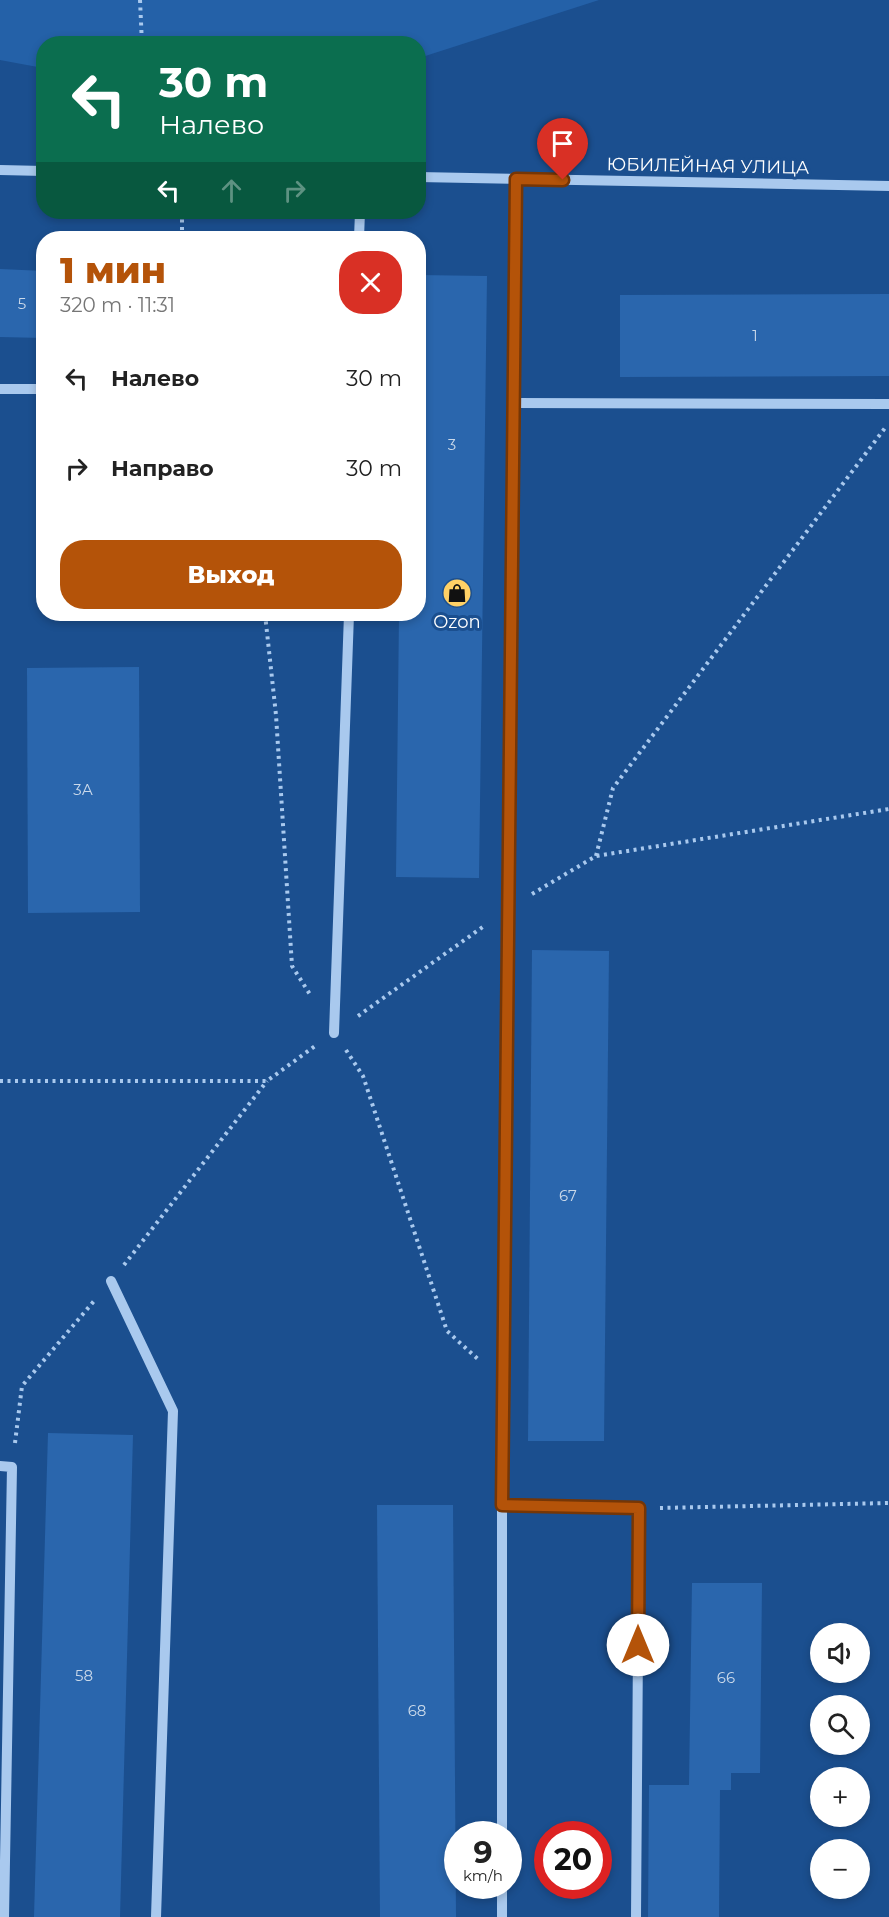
<!DOCTYPE html>
<html lang="ru">
<head>
<meta charset="utf-8">
<style>
	body { margin:0; font-family:Montserrat,sans-serif; background:#f6f6f6; color:#222; height:100vh; display:flex; flex-direction:column; font-size:22px; white-space:nowrap }
	* { box-sizing:border-box; margin:0 }
	p { font-size:20px; color:#767676 }
	.icon { flex:none; width:33px; height:33px; fill:none; stroke:currentColor; stroke-width:2; stroke-linecap:round; stroke-linejoin:round }
	.map { position:relative; flex:1; overflow:hidden }
	.panel { position:absolute; left:36px; top:231px; width:390px; height:390px; display:flex; flex-direction:column; background:#fff; border-radius:24px; box-shadow:0 3px 9px #0003 }
	.panel>* { flex:none }
	.banner { position:absolute; left:36px; top:36px; width:390px; height:183px; border-radius:24px; box-shadow:0 3px 9px #0003; background:#0b6e4f; color:#fff; overflow:hidden }
	.tools { position:absolute; left:810px; top:1623px; display:grid; gap:12px }
	.tools a { display:grid; place-items:center; width:60px; height:60px; border-radius:50%; background:#fff; box-shadow:0 3px 9px #0003; font-size:30px }
	.speed { position:absolute; left:444px; top:1821px; display:flex; gap:12px; font-size:30px; font-weight:700; text-align:center }
	.speed>* { display:grid; place-content:center; width:78px; height:78px; border-radius:50%; background:#fff; box-shadow:0 3px 9px #0003; line-height:1 }
	.speed small { font-size:15px; font-weight:400 }
	.speed .limit { border:9px solid #d22; background:#fff; color:#111 }
	.pin { position:absolute; display:grid; place-items:center; width:51px; height:51px; color:#fff; margin:-62px -26px; border-radius:50% 50% 50% 0; rotate:-45deg; box-shadow:0 0 6px #0007 }
	.pin .icon { rotate:45deg }
	.me { position:absolute; width:66px; margin:-33px; rotate:0deg; stroke-linejoin:round; filter:drop-shadow(0 0 4px #0008) }
	.turn { display:flex; align-items:center; gap:21px; height:126px; padding:0 24px; font-size:27px }
	.turn .icon { width:78px; height:78px; stroke-width:2.5 }
	.turn b { display:block; font-size:42px; line-height:51px }
	.lanes { display:flex; align-items:center; height:57px; padding:0 24px; background:#0003; justify-content:center; gap:30px; direction:ltr }
	.lanes .off { opacity:.35 }
	.round { display:grid; place-items:center; flex:none; width:63px; height:63px; border-radius:24px; background:#f6f6f6 }
	.headline { display:flex; align-items:center; justify-content:space-between; height:102px; padding:0 24px }
	h1 { font-size:36px; font-weight:800; line-height:45px; color:#b45309 }
	.cta { display:flex; gap:12px; margin-top:auto; padding:12px 24px }
	.cta a { flex:1; height:69px; border-radius:24px; background:#b45309; color:#fff; font-size:24px; font-weight:800; line-height:69px; text-align:center }
	ul { padding:0; list-style:none }
	li { display:flex; align-items:center; gap:18px; height:90px; padding:0 24px }
	li div { flex:1 }
	li b { display:block; font-size:22px }
	li em { font-style:normal }
	.map>svg:first-child { display:block }
	.green { fill:#2461a8 }
	.building { fill:#2a66ad }
	.lines { fill:none; stroke-linecap:round; stroke-linejoin:round }
	.path { stroke:#a9c9ee; stroke-width:4; stroke-dasharray:3 4.5; stroke-linecap:butt }
	.minor { stroke:#a9c9ee; stroke-width:10 }
	.route-casing { stroke:#753606; stroke-width:15 }
	.route { stroke:#b45309; stroke-width:10 }
	.labels { text-anchor:middle; stroke-width:6; stroke-linejoin:round; paint-order:stroke }
	.number-label { font-size:15px; fill:#cad9ea }
	.street-label { font-size:18px; fill:#fff; stroke:#1b4f8f }
	.poi-label { font-size:18px; fill:#fff; stroke:#1b4f8f }
</style>
</head>
<body>
<div class="map">
<svg width="889" height="1917" viewBox="0 0 889 1917">
	<rect width="100%" height="100%" fill="#1b4f8f"/>
	<path class="green" d="M0 0H599L419 58 418 44H44L43 68 0 60Z"/>
	<g class="building">
		<path d="M0 269 44 271V338L0 337Z"/>
		<path d="M418 275 487 276 479 878 396 877 399 614H418Z"/>
		<path d="M889 294V376L620 377V295Z"/>
		<path d="M139 667 140 912 28 913 27 668Z"/>
		<path d="M532 950 609 951 604 1441H528Z"/>
		<path d="M48 1433 133 1435 120 1917H34Z"/>
		<path d="M377 1505H453L456 1917H380Z"/>
		<path d="M692 1583H762L760 1773H731V1790H720L719 1917H648L649 1785H689Z"/>
	</g>
	<g class="lines">
		<g class="path">
			<path d="M140 0 142 44"/>
			<path d="M182 212V238"/>
			<path d="M265 614 276 715 292 966 311 996"/>
			<path d="M596 856 613 788 885 428"/>
			<path d="M532 894 596 856 889 809"/>
			<path d="M358 1016 484 926"/>
			<path d="M346 1050 363 1076 447 1331 480 1361"/>
			<path d="M0 1081H267L315 1046"/>
			<path d="M124 1265 267 1081"/>
			<path d="M15 1443 22 1386 94 1301"/>
			<path d="M660 1508 889 1503"/>
		</g>
		<g class="minor">
			<path d="M0 170 44 171"/>
			<path d="M418 177 889 186"/>
			<path d="M359 238 360 212"/>
			<path d="M0 389H44"/>
			<path d="M514 403 889 404"/>
			<path d="M334 1033 349 614"/>
			<path d="M111 1281 173 1411 156 1917"/>
			<path d="M0 1466 12 1467 4 1917"/>
			<path d="M502 1505 639 1508 636 1917"/>
			<path d="M502 1834V1505L516 179"/>
			<path d="M502 1917V1886"/>
		</g>
	</g>
	<g class="lines">
		<g class="route-casing">
			<path id="route" d="M563 180 516 179 502 1505 639 1508 638 1645"/>
		</g>
		<use href="#route" class="route"/>
	</g>
	<defs>
		<g id="shop-disc" transform="scale(1.5)"><circle r="9.5" fill="#ffd166" stroke="#1b4f8f"/><path d="M-5-2.5h2.3a2.7 3.5 0 0 1 5.4 0H5L5.5 6h-11ZM-1.5-2.5h3a1.5 2.3 0 0 0-3 0Z" fill="#111"/></g>
	</defs>
	<g fill-rule="evenodd">
		<use href="#shop-disc" x="457" y="593"/>
	</g>
	<g class="labels">
		<g class="number-label">
			<text x="22" y="309">5</text>
			<text x="755" y="341">1</text>
			<text x="452" y="450">3</text>
			<text x="83" y="795">3А</text>
			<text x="568" y="1201">67</text>
			<text x="84" y="1681">58</text>
			<text x="726" y="1683">66</text>
			<text x="417" y="1716">68</text>
		</g>
		<g class="street-label">
			<text transform="translate(708 166) rotate(1)" y="6">ЮБИЛЕЙНАЯ УЛИЦА</text>
		</g>
		<g class="poi-label">
			<text x="457" y="628">Ozon</text>
		</g>
	</g>
</svg>
<div class="tools">
<a><svg class="icon" aria-label="sound" viewBox="0 0 24 24"><path d="M4 9h4l5-4v14l-5-4H4zM17 9q2 3 0 6"/></svg></a>
<a><svg class="icon" aria-label="search" viewBox="0 0 24 24"><circle cx="10" cy="10" r="6"/><path d="M15 15l6 6"/></svg></a>
<a>+</a>
<a>−</a>
</div>
<div class="speed"><div>9<small>km/h</small></div><div class="limit">20</div></div>
<div class="pin" style="left:563px;top:180px;background:#d93025"><svg class="icon" aria-label="arrive" viewBox="0 0 24 24"><path d="M6 21V4h12l-3 4 3 4H6"/></svg></div>
<svg class="me" style="left:638px;top:1645px" viewBox="-20 -20 40 40"><circle r="19" fill="#fff"/><path d="M0-13L10 11 0 6-10 11z" fill="#b45309"/></svg>
<div class="banner">
<div class="turn"><svg class="icon" aria-label="left" viewBox="0 0 24 24"><path d="M17 20v-9H6M10 6l-5 5 5 5"/></svg><div><b>30 m</b>Налево</div></div>
<div class="lanes"><svg class="icon" aria-label="left" viewBox="0 0 24 24"><path d="M17 20v-9H6M10 6l-5 5 5 5"/></svg><svg class="icon off" aria-label="ahead" viewBox="0 0 24 24"><path d="M12 20V5M6 11l6-6 6 6"/></svg><svg class="icon off" aria-label="right" viewBox="0 0 24 24"><path d="M7 20v-9h11M14 6l5 5-5 5"/></svg></div>
</div>
<section class="panel">
<div class="headline"><div><h1>1 мин</h1><p>320 m · 11:31</p></div><a class="round" style="background:#d93025;color:#fff"><svg class="icon" aria-label="close" viewBox="0 0 24 24"><path d="M6 6l12 12M18 6L6 18"/></svg></a></div>
<ul>
<li><svg class="icon" aria-label="left" viewBox="0 0 24 24"><path d="M17 20v-9H6M10 6l-5 5 5 5"/></svg><div><b>Налево</b></div><em>30 m</em></li>
<li><svg class="icon" aria-label="right" viewBox="0 0 24 24"><path d="M7 20v-9h11M14 6l5 5-5 5"/></svg><div><b>Направо</b></div><em>30 m</em></li>
</ul>
<div class="cta"><a>Выход</a></div>
</section>
</div>
</body>
</html>
